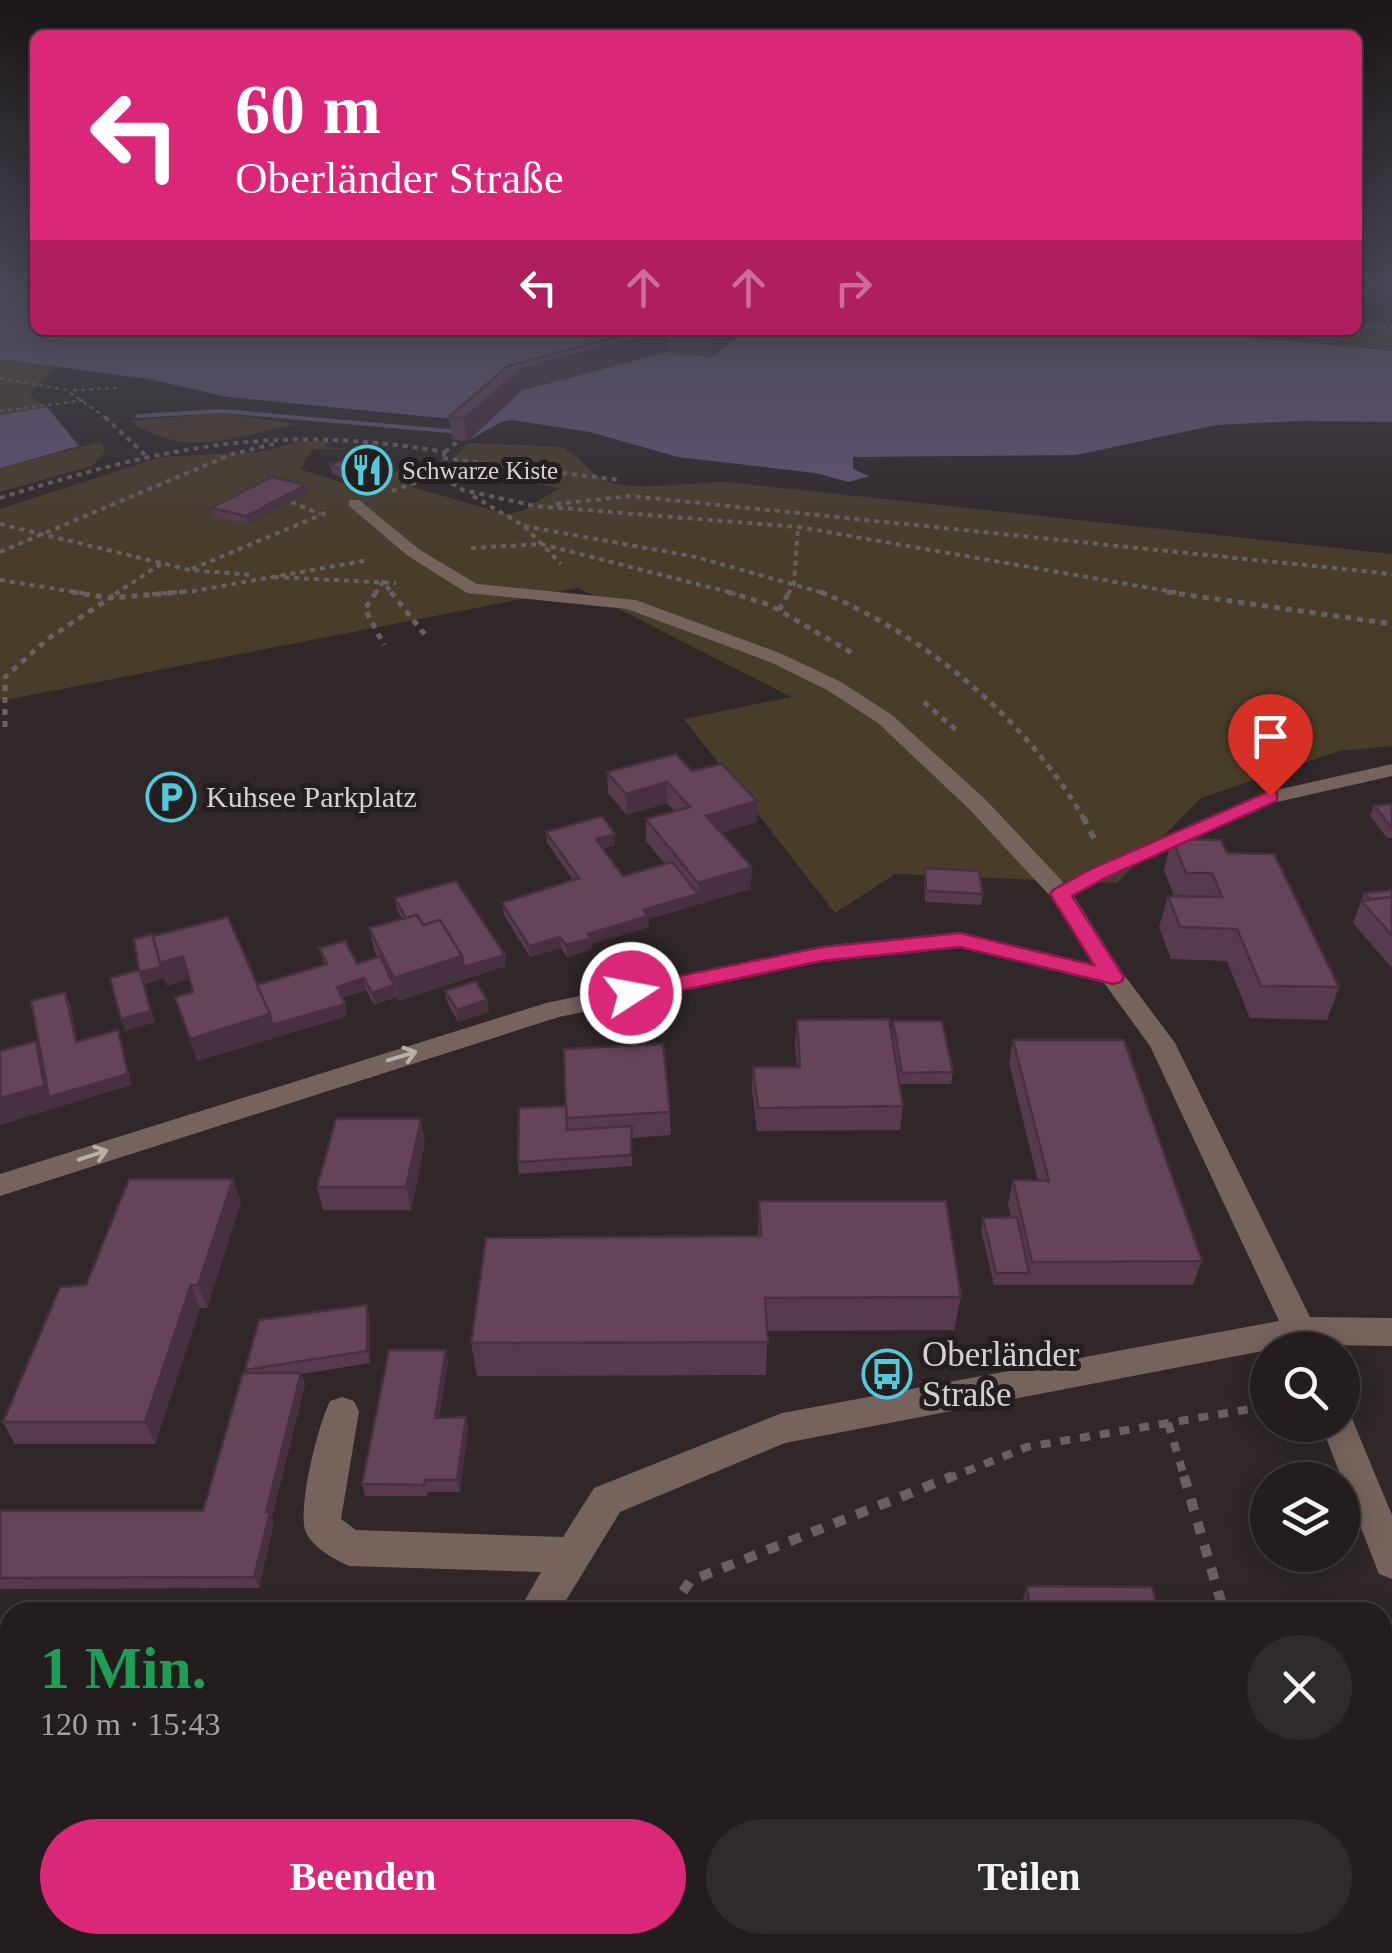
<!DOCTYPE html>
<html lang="de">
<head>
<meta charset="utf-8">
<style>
	body { margin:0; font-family:"Times New Roman",serif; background:#2f2a2b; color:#f1f3f6; height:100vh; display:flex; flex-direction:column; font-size:38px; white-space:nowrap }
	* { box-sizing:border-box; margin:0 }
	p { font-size:32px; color:#a3a2a4 }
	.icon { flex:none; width:55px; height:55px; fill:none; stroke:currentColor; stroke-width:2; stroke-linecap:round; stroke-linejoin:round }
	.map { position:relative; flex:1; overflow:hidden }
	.drawer { position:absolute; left:0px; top:1602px; width:1392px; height:352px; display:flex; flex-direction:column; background:#231d1e; border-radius:30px 30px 0 0; box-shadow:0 5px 25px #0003,0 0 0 2px #403b3c }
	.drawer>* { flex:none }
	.banner { position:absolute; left:30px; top:30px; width:1332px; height:305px; border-radius:15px; box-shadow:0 5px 25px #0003,0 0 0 2px #403b3c; background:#db2777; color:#fff; overflow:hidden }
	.controls { position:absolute; left:1250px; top:1332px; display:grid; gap:20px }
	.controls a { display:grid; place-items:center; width:110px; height:110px; border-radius:50%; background:#231d1e; box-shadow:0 5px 25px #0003,0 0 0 2px #403b3c; font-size:50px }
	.pin { position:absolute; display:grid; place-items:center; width:85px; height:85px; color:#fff; margin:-102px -42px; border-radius:50% 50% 50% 0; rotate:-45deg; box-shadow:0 0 10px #0007 }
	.pin .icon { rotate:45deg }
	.me { position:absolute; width:110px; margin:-55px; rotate:79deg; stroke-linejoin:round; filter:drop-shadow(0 0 8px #0008) }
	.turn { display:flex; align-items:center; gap:35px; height:210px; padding:0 40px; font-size:45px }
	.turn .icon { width:130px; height:130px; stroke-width:2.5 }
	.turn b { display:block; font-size:70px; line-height:85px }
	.lanes { display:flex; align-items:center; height:95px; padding:0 40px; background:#0003; justify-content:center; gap:50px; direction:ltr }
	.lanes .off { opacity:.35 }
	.round { display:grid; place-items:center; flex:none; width:105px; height:105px; border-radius:52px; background:#2f2a2b }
	.overview { display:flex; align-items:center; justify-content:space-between; height:170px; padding:0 40px }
	h1 { font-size:60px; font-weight:800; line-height:75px; color:#1e9e55 }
	.button { display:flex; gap:20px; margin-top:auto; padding:20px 40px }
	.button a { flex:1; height:115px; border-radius:60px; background:#db2777; color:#fff; font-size:40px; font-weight:800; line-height:115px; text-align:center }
	.button a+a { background:#2f2a2b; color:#f1f3f6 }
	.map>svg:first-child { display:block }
	.green { fill:#493d2a }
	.water { fill:#657 }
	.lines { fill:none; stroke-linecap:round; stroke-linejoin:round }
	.stream { fill:#657; fill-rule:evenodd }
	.path-far5 { stroke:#686162; stroke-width:2.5; stroke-dasharray:4 4; stroke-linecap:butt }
	.path-far4 { stroke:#686162; stroke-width:4; stroke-dasharray:5 5; stroke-linecap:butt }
	.path-far3 { stroke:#686162; stroke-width:5; stroke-dasharray:6 6; stroke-linecap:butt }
	.path-far2 { stroke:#686162; stroke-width:6; stroke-dasharray:8 8; stroke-linecap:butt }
	.path-far1 { stroke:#686162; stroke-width:8; stroke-dasharray:10 10; stroke-linecap:butt }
	.path { stroke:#686162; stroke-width:10; stroke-dasharray:12 12; stroke-linecap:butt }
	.minor { fill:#75635c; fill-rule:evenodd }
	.wall { fill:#573a4d }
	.shaded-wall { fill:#47303f }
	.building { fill:#65445a; stroke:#47303f; stroke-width:2.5 }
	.oneway { stroke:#b8afae }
	.route { fill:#db2777; stroke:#8e194d; stroke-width:2.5 }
	.labels { text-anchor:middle; stroke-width:10; stroke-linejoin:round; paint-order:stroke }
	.far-poi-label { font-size:25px; fill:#d5d0d1; stroke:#251e1e; text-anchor:start }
	.poi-label { font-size:30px; fill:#d5d0d1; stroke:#251e1e; text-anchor:start }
	.near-poi-label { font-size:35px; fill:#d5d0d1; stroke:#251e1e; text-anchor:start }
</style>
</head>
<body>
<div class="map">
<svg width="1392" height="1953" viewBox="0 0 1392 1953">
	<rect width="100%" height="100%" fill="#2f2728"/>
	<g class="green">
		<path d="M1358 321 1392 324V351L1177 330H1358Z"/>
		<path d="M0 359 57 366 29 395 47 407 0 415Z"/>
		<path d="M220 413 296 424C234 437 187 460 130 421Z"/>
		<path d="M303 441H329L326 447 357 449H313L300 469 350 485 394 472 426 470 428 476 412 487 506 514 522 511 560 488 482 473 456 464 455 457 469 443 562 447C579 455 590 474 606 481 634 492 695 482 727 482L1392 554V746L1339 751 1201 798 1117 883 895 874 835 913 684 719 791 697 578 588 0 701V509L161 457 259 452Z"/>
		<path d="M101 442 105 452 92 466 0 492V468Z"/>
	</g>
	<g class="water">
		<path d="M0 281H35V330H728L510 387 472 421 228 397 148 379 0 359Z"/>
		<path d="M745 330H1177L1392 351V422L1301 421 1216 425 1076 455 853 457V469L869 476 849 482 815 473 678 457 590 432 512 420 501 422 468 441 522 390 668 352 712 357Z"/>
		<path d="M47 407 79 446 0 468V415Z"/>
	</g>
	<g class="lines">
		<path class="stream" d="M221 409 460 430 464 432 460 434 221 413 138 418 134 416 138 414Z"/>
		<g class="path-far5">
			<path d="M1358 326 1392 329"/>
			<path d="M0 378 66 390 108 419"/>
			<path d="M73 390 121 388"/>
			<path d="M0 411 86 400"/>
		</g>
		<g class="path-far4">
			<path d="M105 417 145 455"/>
			<path d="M445 452 438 475 463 490 535 506 798 527 1185 594"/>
			<path d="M445 452 463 437"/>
			<path d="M443 458 619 480"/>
			<path d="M392 491 438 475"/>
			<path d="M473 496 524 526 561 564"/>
			<path d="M0 498C163 447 273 423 445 452"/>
			<path d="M291 502 320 514"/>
			<path d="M556 504 631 496 1392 574"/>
			<path d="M0 524 190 570 252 575"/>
			<path d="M524 526 696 557 827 594"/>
			<path d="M471 548 541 544 736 594"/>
			<path d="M0 552 232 454 278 443"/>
			<path d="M192 569 328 512"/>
			<path d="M274 577 396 583"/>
			<path d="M0 580 88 594"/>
			<path d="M115 594 161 564"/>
			<path d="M152 594 194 591 369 560"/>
			<path d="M375 594 383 582 393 594"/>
			<path d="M788 594 794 584 798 527"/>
		</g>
		<g class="path-far3">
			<path d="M72 592 109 598 182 592"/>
			<path d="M376 592 365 609 384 645"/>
			<path d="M391 592 426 636"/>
			<path d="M728 592 770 605 852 653"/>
			<path d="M821 592C927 636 1026 719 1084 819"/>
			<path d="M1167 592 1392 624"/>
			<path d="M779 610 789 592"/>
			<path d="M924 702 956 730"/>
			<path d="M5 727V677L49 638 119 592"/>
		</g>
		<path class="path-far2" d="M1083 817 1096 842"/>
		<g class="path-far1">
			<path d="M1168 1423 1185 1479"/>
			<path d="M947 1479 1027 1447 1268 1406"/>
		</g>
		<g class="path">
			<path d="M1184 1476 1224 1612"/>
			<path d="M670 1612 690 1581 953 1476"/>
			<path d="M0 1766 10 1778"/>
			<path d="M10 1778V1867"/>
			<path d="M1323 1945 1325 1953"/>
			<path d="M120 1953 122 1945"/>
			<path d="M545 1953 546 1945"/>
		</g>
		<g class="minor">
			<path d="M349 500H359L420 550 477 584 636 600 782 654 841 682 892 715 985 799 1064 883 1263 793 1392 764V776L1277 802 1108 877 1074 896 1122 972 1175 1043 1310 1317 1392 1318V1346L1323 1345 1325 1350H1293L1291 1347 1268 1350 785 1443 620 1512 559 1612H518L541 1572 349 1566C333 1559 306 1544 304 1525 301 1496 317 1428 330 1401L342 1397 354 1401 359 1412 341 1519 356 1530 563 1537 594 1488 782 1413 1279 1321 1150 1046 1104 983 960 948 822 962 559 1017 0 1196V1174L546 1003 822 946 960 932 1093 964 1052 898 969 809 878 723 827 690 770 662 627 609 467 593 408 556 349 506Z"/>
			<path d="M1342 1411 1350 1414 1392 1515V1579L1379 1574 1321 1425H1342Z"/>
			<path d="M432 1945H478L477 1953H431Z"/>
		</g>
	</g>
	<g class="wall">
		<path d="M643 330H746L712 357 668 352 522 390 467 441 452 440 449 417Z"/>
		<path d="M330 464 394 472 352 484 332 473Z"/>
		<path d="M308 493 248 525 213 517 211 508Z"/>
		<path d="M692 771 757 822 721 833 751 889 648 919 649 927 591 944 592 949 567 957 561 948 530 957 504 915 502 903 573 880 547 843 546 832 615 845 603 849 623 876 665 864 646 841V819L675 811 667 803 627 815 608 793 607 772Z"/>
		<path d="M1392 804V838H1387L1370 816 1374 805Z"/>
		<path d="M1172 839 1339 987 1327 1020 1250 1018 1227 961 1171 959 1159 927 1168 896H1174L1164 870Z"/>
		<path d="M925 868 983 894 981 905 925 902 924 880Z"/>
		<path d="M1392 890V968L1353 923 1364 893Z"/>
		<path d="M395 898 506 966 398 1001 396 997 374 1005 366 990 342 998 347 1016 197 1061 175 997 193 992 189 979 167 986 164 978 144 984 155 1022 125 1031 121 1019 153 935 257 985 324 965 319 948 357 964 377 957 374 950 369 928 402 919 397 910Z"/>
		<path d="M445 991 487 1000 489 1012 458 1022 447 1002Z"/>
		<path d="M797 1020 903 1106 900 1130 757 1131 752 1090 753 1067H797L795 1043Z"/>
		<path d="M893 1021 953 1072 951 1084H900L892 1032Z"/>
		<path d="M1013 1040 1202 1261 1193 1285H994L981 1230 983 1218 1011 1217 1008 1204 1013 1180 1038 1181 1009 1063Z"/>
		<path d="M566 1106 670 1112 671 1135 632 1138V1166L519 1174 518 1162Z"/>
		<path d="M425 1142 411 1210H323L317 1187Z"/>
		<path d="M233 1179 241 1202 207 1308H200L155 1444H15L3 1422 86 1285Z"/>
		<path d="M759 1201 961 1297 954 1330 768 1331 766 1375 477 1376 471 1343 758 1236Z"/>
		<path d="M370 1317V1363L302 1374 305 1385 272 1517 274 1523 259 1588 0 1589V1511H203L246 1373 245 1370Z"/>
		<path d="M446 1350 448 1362 439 1417H466L468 1428 460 1492H428L427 1496H365L362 1484Z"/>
		<path d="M1027 1586 1159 1612H1012L1015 1603H1022Z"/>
		<path d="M1069 1945H1245L1247 1953H1071Z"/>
	</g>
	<g class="shaded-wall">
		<path d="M720 330H746L712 357V336Z"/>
		<path d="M668 331V352L522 390 467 441 465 418 521 369Z"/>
		<path d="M393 464 394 472 352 484 350 475Z"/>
		<path d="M306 485 308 493 248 525 246 516Z"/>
		<path d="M667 782V803L627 815 626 794Z"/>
		<path d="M757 801V822L706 837V816Z"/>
		<path d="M615 834V845L597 850 596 839Z"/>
		<path d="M752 867 751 889 648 919 649 927 591 944 592 949 567 957 566 945 588 934 643 910 698 894V883Z"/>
		<path d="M152 934 183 956 189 979 167 986 164 978 144 984 155 1022 125 1031 121 1019 140 972Z"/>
		<path d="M560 937 561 948 530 957 529 946Z"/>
		<path d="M505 955 506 966 398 1001 394 978 462 956Z"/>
		<path d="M364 978 366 990 340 998 337 987Z"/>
		<path d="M394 985 396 997 374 1005 372 993Z"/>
		<path d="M65 992 70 1003 80 1054 76 1042Z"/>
		<path d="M487 1000 489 1012 458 1022 457 1010Z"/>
		<path d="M345 1004 347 1016 197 1061 190 1039 270 1014Z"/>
		<path d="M118 1030 132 1085 0 1125V1098L36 1041 45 1064Z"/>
		<path d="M421 1119 425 1142 411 1210 406 1187Z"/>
		<path d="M233 1179 241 1202 207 1308 198 1285Z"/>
		<path d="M191 1285 200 1308 155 1444 145 1422Z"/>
		<path d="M367 1305 370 1317V1363L367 1351Z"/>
		<path d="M446 1350 448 1362 437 1429 435 1418Z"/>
		<path d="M301 1373 305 1385 272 1517 274 1523 259 1588 254 1577 266 1512Z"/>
		<path d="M466 1417 468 1428 460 1492 457 1480Z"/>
	</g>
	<g class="building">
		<path d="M643 330H720L712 336 668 331 521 369 465 418 449 417 508 366Z"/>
		<path d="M372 453 393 464 350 475 330 464Z"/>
		<path d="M272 477 306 485 246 516 211 508Z"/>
		<path d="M676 754 692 771 722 764 757 801 706 816 752 867 698 883 646 819 690 807 667 782 626 794 607 772Z"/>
		<path d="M1392 804V827H1391L1374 805Z"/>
		<path d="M602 816 615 834 596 839 623 876 672 862 698 894 643 910 648 916 588 934 591 938 566 945 560 937 529 946 502 903 579 878 546 832Z"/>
		<path d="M1172 839 1221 840 1227 853 1274 854 1339 987 1261 986 1237 929 1180 927 1168 896 1222 897 1212 873H1186Z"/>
		<path d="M925 868 979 871 983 894 926 891Z"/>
		<path d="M456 881 505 955 464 967 462 956 440 920 423 925 417 915 406 918 395 898Z"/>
		<path d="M1392 890V897L1371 899 1364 893Z"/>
		<path d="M1392 897V935L1361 901Z"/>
		<path d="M417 915 423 925 440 920 462 956 394 978 369 928Z"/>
		<path d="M228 917 270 1014 190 1039 175 997 193 992 183 956 160 963 153 936Z"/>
		<path d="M152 934 161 967 140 972 151 1011 121 1019 110 978 139 970 134 939Z"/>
		<path d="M345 941 357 964 380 956 394 985 372 993 364 978 337 987 345 1004 272 1025 270 1014 257 985 327 964 319 948Z"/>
		<path d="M476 981 487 1000 457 1010 445 991Z"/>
		<path d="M65 992 76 1042 118 1030 128 1074 49 1097 31 1001Z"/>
		<path d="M889 1019 903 1106 758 1108 753 1067H800L797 1020Z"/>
		<path d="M893 1021H942L953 1072 902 1073Z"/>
		<path d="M1013 1040H1124L1202 1261 1032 1262 1013 1180 1049 1181Z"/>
		<path d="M36 1041 44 1086 0 1098V1051Z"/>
		<path d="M663 1044 670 1112 566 1118 564 1049Z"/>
		<path d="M566 1106 567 1130 632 1126 631 1155 518 1162 519 1108Z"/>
		<path d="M336 1119H421L406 1187H317Z"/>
		<path d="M129 1179H233L198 1285H191L145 1422H3L60 1287 86 1285Z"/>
		<path d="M759 1201H946L961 1297 765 1298 768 1342 471 1343 486 1238 761 1236Z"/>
		<path d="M1017 1217 1029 1273H996L983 1218Z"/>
		<path d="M367 1305V1351L245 1370 259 1320Z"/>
		<path d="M389 1350H446L435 1418 466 1417 457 1480H425L424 1485 362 1484Z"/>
		<path d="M243 1373H301L266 1512H270L254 1577 0 1578V1511H203Z"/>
		<path d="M1027 1586 1152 1587 1159 1612H1016L1015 1603H1029Z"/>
		<path d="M1093 1945H1245L1247 1953H1095Z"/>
	</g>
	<defs><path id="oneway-shaft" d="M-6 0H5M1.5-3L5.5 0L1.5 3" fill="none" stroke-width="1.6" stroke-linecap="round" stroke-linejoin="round" transform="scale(2.5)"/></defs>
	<g class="oneway">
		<use href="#oneway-shaft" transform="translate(402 1056) rotate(-17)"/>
		<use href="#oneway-shaft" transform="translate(93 1155) rotate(-18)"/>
	</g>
	<linearGradient id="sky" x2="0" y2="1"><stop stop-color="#1a1516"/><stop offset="0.51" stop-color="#474753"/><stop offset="1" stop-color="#474753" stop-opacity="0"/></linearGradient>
	<rect width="1392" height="555" fill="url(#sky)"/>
	<path class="route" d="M1270 791 1277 792V801L1107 877 1072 896 1124 977 1121 982 1113 984 960 947 822 961 631 1001 619 993 631 986 822 947 960 933 1094 965 1050 894 1053 890 1093 868Z"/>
	<defs>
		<g id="restaurant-ring" transform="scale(2.5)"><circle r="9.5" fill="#251e1e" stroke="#53cadc" stroke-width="1.5"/><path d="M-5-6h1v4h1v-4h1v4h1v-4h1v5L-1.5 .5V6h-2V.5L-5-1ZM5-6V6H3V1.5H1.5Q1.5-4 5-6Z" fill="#53cadc"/></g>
		<g id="parking-ring" transform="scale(2.5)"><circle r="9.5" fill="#251e1e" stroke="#53cadc" stroke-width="1.5"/><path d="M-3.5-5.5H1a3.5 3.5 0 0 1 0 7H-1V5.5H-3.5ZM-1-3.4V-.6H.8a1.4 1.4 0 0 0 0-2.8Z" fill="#53cadc"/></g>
		<g id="bus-ring" transform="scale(2.5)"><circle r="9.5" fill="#251e1e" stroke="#53cadc" stroke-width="1.5"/><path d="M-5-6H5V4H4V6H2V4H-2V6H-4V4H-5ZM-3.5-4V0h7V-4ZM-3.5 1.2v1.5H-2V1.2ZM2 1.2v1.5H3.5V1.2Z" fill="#53cadc"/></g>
	</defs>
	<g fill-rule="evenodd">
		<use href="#restaurant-ring" x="367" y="470"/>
		<use href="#parking-ring" x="171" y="797"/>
		<use href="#bus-ring" x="887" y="1374"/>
	</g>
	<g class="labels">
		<g class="far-poi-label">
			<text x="402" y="479">Schwarze Kiste</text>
		</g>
		<g class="poi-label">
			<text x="206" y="807">Kuhsee Parkplatz</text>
		</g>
		<g class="near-poi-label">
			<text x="922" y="1366">Oberländer<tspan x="922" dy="40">Straße</tspan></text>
		</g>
	</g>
</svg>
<div class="controls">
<a><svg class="icon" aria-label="search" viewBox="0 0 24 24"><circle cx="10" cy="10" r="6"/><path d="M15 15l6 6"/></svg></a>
<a><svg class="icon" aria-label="layers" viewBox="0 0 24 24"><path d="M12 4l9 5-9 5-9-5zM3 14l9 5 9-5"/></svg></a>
</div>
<div class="pin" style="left:1270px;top:796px;background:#d93025"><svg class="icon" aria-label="arrive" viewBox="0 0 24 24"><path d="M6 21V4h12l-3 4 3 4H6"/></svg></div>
<svg class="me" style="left:631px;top:993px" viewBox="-20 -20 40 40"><circle r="17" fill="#db2777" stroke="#fff" stroke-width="3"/><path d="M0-11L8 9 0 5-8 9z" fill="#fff"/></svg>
<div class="banner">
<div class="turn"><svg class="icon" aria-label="left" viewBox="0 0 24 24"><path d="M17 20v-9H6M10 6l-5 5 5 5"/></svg><div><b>60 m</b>Oberländer Straße</div></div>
<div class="lanes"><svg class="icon" aria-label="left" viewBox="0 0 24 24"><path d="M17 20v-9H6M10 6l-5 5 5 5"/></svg><svg class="icon off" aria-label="ahead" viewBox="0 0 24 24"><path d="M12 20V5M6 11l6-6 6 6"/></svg><svg class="icon off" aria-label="ahead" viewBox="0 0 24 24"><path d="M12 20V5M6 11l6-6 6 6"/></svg><svg class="icon off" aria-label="right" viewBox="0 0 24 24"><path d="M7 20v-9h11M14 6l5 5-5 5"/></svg></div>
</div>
<section class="drawer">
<div class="overview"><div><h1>1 Min.</h1><p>120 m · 15:43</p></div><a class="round"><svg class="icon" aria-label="close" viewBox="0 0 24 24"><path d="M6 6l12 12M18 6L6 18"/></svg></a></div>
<div class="button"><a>Beenden</a><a>Teilen</a></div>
</section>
</div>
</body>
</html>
